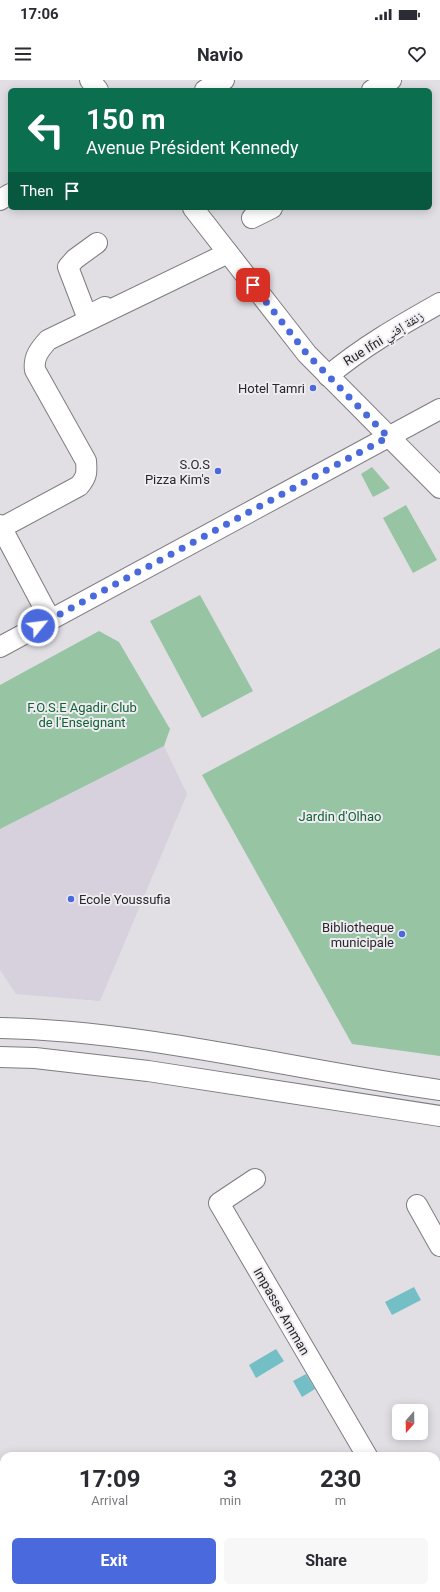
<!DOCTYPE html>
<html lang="en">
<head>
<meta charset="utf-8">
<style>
	body { margin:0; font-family:Roboto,"Noto Naskh Arabic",sans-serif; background:#f7f7f7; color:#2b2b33; height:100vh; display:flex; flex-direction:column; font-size:15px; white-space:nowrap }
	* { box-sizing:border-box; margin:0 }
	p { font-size:13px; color:#7c7c81 }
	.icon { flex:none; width:22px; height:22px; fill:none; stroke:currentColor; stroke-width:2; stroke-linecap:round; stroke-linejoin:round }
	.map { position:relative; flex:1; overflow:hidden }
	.drawer { position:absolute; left:0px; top:1372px; width:440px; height:140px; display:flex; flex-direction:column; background:#fff; border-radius:12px 12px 0 0; box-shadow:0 2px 10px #0003 }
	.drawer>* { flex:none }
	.top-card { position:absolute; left:8px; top:8px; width:424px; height:122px; border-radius:6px; box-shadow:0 2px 10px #0003; background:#0b6e4f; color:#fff; overflow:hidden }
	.needle { width:26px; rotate:200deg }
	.controls { position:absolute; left:392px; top:1324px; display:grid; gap:8px }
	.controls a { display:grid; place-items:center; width:36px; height:36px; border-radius:6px; background:#fff; box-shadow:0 2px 10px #0003; font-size:20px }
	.pin { position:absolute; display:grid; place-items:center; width:34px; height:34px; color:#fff; margin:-17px; border-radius:8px; box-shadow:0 2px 6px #0006 }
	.me { position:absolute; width:44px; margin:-22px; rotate:61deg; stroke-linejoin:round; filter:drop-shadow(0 0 3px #0008) }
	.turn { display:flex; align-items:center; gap:14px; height:84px; padding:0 12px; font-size:18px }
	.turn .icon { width:52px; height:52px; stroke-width:2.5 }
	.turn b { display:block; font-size:28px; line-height:34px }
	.then { display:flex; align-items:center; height:38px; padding:0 12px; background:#0003; gap:8px; font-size:15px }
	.eta { display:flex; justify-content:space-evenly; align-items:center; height:68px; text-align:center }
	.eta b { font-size:24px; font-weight:700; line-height:28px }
	.button { display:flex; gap:8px; margin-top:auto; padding:8px 12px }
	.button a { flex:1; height:46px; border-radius:6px; background:#4a69dd; color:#fff; font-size:16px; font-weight:700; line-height:46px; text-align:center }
	.button a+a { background:#f7f7f7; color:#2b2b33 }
	.status { display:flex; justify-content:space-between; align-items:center; height:28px; padding:0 20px; background:#fff; direction:ltr }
	.status svg { height:11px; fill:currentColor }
	header { display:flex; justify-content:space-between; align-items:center; height:52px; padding:0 12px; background:#fff; font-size:18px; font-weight:700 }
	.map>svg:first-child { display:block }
	.built { fill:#d6d1dd }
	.green { fill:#97c4a3 }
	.water { fill:#74bfc6 }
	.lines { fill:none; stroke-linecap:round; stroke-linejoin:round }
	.minor-casing { stroke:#7e7c81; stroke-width:22 }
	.minor { stroke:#fff; stroke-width:20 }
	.route { stroke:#4a69dd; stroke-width:7; stroke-dasharray:0 12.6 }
	.poi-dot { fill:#4a69dd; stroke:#eeecf1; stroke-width:1.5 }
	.labels { text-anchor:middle; stroke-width:4; stroke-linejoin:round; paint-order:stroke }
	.street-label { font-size:13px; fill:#282729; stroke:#eeecf1 }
	.poi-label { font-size:13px; fill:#282729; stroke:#eeecf1; text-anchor:end }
	.park-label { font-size:13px; fill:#116235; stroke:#eeecf1 }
</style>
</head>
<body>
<div class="status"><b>17:06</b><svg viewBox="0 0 49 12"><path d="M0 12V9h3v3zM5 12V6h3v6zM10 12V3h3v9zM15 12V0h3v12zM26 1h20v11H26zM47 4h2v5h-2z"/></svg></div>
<header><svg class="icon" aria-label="menu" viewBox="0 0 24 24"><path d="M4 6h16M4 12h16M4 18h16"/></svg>Navio<svg class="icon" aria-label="heart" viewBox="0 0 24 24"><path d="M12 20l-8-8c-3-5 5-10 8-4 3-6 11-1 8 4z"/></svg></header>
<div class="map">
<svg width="440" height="1512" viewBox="0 0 440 1512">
	<rect width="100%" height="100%" fill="#e1dfe4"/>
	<path class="built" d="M164 666 187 714 100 921 16 914 0 890V749Z"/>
	<g class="green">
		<path d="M372 387 390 408 373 417 361 394Z"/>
		<path d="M406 425 437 480 413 493 383 438Z"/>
		<path d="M200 515 253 611 202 638 150 541Z"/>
		<path d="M99 551 119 562 170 649 164 666 0 749V605Z"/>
		<path d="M440 568V976L352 964 202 695Z"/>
	</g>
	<g class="water">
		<path d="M414 1207 421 1220 392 1235 385 1222Z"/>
		<path d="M276 1269 284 1281 256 1298 249 1285Z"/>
		<path d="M306 1294 315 1309 302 1317 293 1301Z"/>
	</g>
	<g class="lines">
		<g class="minor-casing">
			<g id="minor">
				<path d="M90 0 98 10"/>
				<path d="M205 10 224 0"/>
				<path d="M372 10 391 0"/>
				<path d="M0 120 10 114"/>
				<path d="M193 128 307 274 440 408"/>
				<path d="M252 138 272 128"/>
				<path d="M97 163 75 179 68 187 86 234 93 233 105 227"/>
				<path d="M328 296C362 267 401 245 440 223"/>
				<path d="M0 445 50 539"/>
				<path d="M1 448 79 406C87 397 87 392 86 381L35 290C33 277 40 269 48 260L228 173"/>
				<path d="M0 567 440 329"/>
				<path d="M0 948C148 951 294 990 440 1010"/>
				<path d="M0 977 35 978 148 991 440 1036"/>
				<path d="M255 1099 219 1123 367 1376"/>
				<path d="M417 1125 440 1166"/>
				<path d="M436 1424 440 1422"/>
				<path d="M12 1512 14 1508"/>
				<path d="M316 1512 320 1508"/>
			</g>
		</g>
		<use href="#minor" class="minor"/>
	</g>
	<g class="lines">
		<path class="route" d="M38 546 388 357 307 274 253 205"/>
	</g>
	<g class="poi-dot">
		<circle cx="313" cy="308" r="4"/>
		<circle cx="218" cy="391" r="4"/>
		<circle cx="71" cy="819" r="4"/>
		<circle cx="402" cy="854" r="4"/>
	</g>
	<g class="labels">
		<g class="street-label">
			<text transform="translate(383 258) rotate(-32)" y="5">Rue Ifni زنقة إفني</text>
			<text transform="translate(282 1231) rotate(60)" y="5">Impasse Amman</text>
		</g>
		<g class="poi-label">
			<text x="305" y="313">Hotel Tamri</text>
			<text x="210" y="389">S.O.S<tspan x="210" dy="15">Pizza Kim's</tspan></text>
			<text x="79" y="824" text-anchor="start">Ecole Youssufia</text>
			<text x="394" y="852">Bibliotheque<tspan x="394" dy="15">municipale</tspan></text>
		</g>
		<g class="park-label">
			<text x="82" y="632">F.O.S.E Agadir Club<tspan x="82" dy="15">de l'Enseignant</tspan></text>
			<text x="340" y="741">Jardin d'Olhao</text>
		</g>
	</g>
</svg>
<div class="controls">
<a><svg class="needle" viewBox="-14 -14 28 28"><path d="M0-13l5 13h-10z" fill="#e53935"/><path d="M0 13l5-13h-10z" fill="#7c7c81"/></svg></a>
</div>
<div class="pin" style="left:253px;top:205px;background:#d93025"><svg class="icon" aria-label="arrive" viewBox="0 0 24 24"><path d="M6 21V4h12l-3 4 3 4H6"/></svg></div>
<svg class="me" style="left:38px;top:546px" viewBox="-20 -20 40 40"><circle r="17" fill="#4a69dd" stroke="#fff" stroke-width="3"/><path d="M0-11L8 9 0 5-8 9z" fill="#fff"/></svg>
<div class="top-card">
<div class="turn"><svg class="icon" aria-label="left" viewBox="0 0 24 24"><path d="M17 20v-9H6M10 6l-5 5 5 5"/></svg><div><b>150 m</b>Avenue Président Kennedy</div></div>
<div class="then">Then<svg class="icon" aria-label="arrive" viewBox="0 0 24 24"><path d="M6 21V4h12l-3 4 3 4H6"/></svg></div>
</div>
<section class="drawer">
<div class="eta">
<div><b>17:09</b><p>Arrival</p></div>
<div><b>3</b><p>min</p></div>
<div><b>230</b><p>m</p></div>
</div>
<div class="button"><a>Exit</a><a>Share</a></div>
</section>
</div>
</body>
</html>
